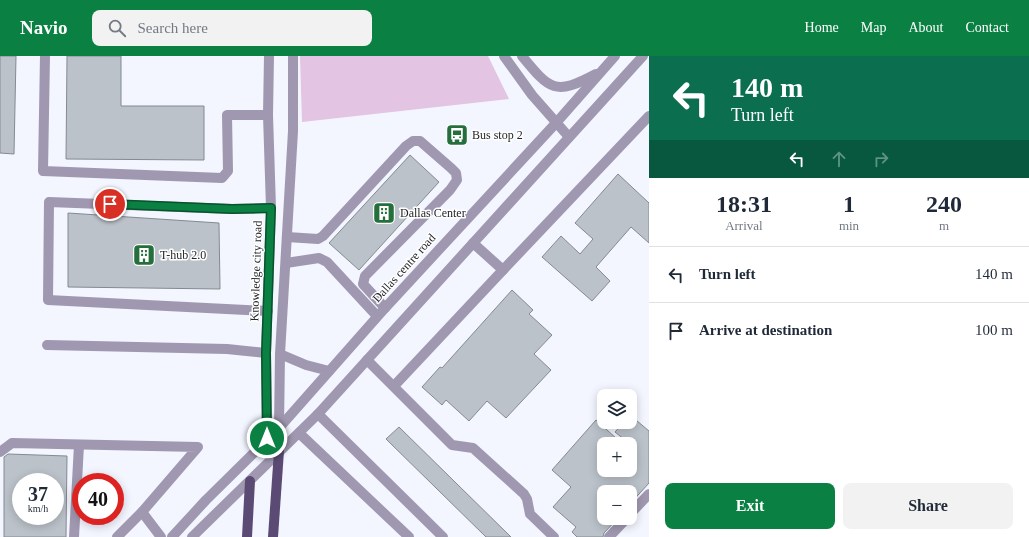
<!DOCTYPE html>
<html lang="en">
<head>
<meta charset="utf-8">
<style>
	body { margin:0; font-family:Georgia,serif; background:#f2f2f3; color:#1f2937; height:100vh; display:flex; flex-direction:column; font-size:15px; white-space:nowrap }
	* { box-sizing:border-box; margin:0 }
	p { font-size:13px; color:#747a83 }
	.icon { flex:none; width:22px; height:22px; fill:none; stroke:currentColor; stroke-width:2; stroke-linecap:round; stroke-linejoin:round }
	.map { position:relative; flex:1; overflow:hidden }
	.sheet { display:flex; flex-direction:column; background:#fff; width:380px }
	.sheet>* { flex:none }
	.hud { background:#0b6e4f; color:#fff; overflow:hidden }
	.fabs { position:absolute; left:597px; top:333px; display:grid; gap:8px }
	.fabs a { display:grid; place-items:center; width:40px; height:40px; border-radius:8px; background:#fff; box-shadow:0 2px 10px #0003; font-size:20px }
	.speed { position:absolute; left:12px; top:417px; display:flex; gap:8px; font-size:20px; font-weight:700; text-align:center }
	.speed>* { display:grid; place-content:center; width:52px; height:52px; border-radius:50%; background:#fff; box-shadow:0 2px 10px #0003; line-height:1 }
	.speed small { font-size:10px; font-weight:400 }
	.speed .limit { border:6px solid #d22; background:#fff; color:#111 }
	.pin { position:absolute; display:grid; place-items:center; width:34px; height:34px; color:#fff; margin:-17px; border:2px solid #fff; border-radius:50%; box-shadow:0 1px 4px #0007 }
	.me { position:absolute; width:44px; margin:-22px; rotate:0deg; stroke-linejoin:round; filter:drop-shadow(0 0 3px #0008) }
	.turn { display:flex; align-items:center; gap:14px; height:84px; padding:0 16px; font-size:18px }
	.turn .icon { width:52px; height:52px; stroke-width:2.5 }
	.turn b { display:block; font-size:28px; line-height:34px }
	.lanes { display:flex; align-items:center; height:38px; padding:0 16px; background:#0003; justify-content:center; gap:20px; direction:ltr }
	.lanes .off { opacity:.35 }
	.eta { display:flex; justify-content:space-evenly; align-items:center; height:68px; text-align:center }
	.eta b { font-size:24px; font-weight:600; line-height:28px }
	.primary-button { display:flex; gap:8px; margin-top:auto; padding:8px 16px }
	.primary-button a { flex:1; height:46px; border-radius:8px; background:#0b8043; color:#fff; font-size:16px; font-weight:600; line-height:46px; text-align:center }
	.primary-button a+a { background:#f2f2f3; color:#1f2937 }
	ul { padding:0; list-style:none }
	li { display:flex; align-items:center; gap:12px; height:56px; padding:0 16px; border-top:1px solid #e0e1e3 }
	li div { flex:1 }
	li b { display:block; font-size:15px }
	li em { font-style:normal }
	header { display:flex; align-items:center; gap:24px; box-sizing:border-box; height:56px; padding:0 20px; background:#0b8043; color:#fff }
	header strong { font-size:19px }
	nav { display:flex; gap:22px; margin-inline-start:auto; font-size:14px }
	.search { width:280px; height:36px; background:#f2f2f3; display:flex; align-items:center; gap:10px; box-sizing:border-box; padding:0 14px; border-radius:8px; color:#747a83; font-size:15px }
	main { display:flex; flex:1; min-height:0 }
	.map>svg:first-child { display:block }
	.green { fill:#e3c4e2 }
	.building { fill:#bbc2c9; stroke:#848a92; fill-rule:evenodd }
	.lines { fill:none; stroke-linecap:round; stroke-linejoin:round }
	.minor { stroke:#a098b0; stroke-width:10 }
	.major { stroke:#5b4b74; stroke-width:10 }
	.route-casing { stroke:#07532c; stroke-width:10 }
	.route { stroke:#0b8043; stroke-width:7 }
	.labels { text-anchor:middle; stroke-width:3; stroke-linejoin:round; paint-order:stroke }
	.poi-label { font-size:12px; fill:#242528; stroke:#fff; text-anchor:start }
	.street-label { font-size:12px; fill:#242528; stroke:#fff }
</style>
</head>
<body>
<header>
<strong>Navio</strong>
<div class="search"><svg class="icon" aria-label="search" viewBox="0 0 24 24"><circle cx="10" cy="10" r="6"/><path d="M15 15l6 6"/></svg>Search here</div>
<nav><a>Home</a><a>Map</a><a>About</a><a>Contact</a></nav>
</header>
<main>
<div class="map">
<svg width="649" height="481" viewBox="0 0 649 481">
	<rect width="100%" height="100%" fill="#f3f5ff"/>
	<path class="green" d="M300 0H488L509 43 302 66Z"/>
	<g class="building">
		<path d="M0 0H16L14 98 0 97Z"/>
		<path d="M67 0H121V50H204V104L66 103Z"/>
		<path d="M410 99 439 126 359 214 329 187Z"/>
		<path d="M618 118 649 147V187L631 171 596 211 610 225 592 245 542 201 561 180 580 198 593 183 575 167Z"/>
		<path d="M68 157 219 167 220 233 68 231Z"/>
		<path d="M512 234 533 254 529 258 552 279 534 298 551 314 506 362 487 345 469 365 446 344 442 349 422 331 440 311 442 312Z"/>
		<path d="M630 359 649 375V427L630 448V436H604V462H618L604 477 603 481H577L572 476 576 471 553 451 571 431 552 414 596 364 617 383 612 388H604V414H630V388L615 376 624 366H630Z"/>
		<path d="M399 371 511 481H486L386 383Z"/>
		<path d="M8 398 67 400 66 481H4V401ZM21 426H55V460H21Z"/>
	</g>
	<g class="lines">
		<g class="minor">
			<path d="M45 0 43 115 222 122 228 115 227 59H268"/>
			<path d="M504 0 532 39 569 81"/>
			<path d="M522 0C550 34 555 40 596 18"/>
			<path d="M287 181 318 183 323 180 406 90 413 85H420L451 112 456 117 457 124 450 134 365 220 363 228 385 252"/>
			<path d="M473 187 503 214 649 60"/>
			<path d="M286 207 319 202 327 206 377 260"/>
			<path d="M268 255 48 244 49 146 232 153 271 152"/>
			<path d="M47 289 227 293 266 297"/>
			<path d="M280 298 306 309 329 315"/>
			<path d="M367 304 452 389 473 392 524 438 527 443 530 458 554 481"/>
			<path d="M394 330 503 214"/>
			<path d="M318 358 443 481"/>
			<path d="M279 372 280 298 293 75V0"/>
			<path d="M299 377 409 481"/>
			<path d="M267 382 266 297 271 152 268 59 269 0"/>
			<path d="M0 396 12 387 198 391 142 456 117 481"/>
			<path d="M142 456 161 481"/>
			<path d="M630 458 649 438"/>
			<path d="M74 481 79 389"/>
			<path d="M172 481 206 444 279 372 385 252 556 67 615 0"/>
			<path d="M192 481 318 358 643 0"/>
			<path d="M609 481 627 462"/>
		</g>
		<g class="major">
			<path d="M247 481 250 425"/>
			<path d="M273 481 279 395"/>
		</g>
	</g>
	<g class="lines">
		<g class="route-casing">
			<path id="route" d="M110 148 232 153 271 152 266 297 267 382"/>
		</g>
		<use href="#route" class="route"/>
	</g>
	<defs>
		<g id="bus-square" transform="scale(1.15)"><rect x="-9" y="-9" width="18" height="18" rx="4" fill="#256f3d" stroke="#fff"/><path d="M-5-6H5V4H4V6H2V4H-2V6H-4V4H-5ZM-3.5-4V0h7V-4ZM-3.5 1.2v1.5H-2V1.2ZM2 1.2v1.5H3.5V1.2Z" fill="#fff"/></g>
		<g id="building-square" transform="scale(1.15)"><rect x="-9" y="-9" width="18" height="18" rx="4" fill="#256f3d" stroke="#fff"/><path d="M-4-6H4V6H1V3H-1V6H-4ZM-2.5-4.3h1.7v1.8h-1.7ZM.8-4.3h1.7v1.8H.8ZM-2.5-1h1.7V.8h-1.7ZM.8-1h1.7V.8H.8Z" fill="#fff"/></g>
	</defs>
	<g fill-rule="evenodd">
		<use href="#bus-square" x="457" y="79"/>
		<use href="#building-square" x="384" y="157"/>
		<use href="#building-square" x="144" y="199"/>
	</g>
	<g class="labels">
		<g class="poi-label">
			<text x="472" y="83">Bus stop 2</text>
			<text x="400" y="161">Dallas Center</text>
			<text x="160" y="203">T-hub 2.0</text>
		</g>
		<g class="street-label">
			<text transform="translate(404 212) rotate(-48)" y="4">Dallas centre road</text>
			<text transform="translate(256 215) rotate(-88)" y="4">Knowledge city road</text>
		</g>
	</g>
</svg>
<div class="fabs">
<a><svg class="icon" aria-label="layers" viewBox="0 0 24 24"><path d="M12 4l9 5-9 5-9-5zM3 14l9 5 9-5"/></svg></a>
<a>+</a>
<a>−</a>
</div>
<div class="speed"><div>37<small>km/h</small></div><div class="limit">40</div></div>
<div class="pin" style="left:110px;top:148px;background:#d93025"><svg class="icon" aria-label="arrive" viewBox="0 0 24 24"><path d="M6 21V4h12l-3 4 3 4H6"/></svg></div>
<svg class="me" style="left:267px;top:382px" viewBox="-20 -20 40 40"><circle r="17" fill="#0b8043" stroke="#fff" stroke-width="3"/><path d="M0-11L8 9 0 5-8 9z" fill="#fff"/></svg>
</div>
<section class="sheet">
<div class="hud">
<div class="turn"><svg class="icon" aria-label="left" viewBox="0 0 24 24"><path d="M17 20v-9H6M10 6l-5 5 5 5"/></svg><div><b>140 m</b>Turn left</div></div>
<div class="lanes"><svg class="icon" aria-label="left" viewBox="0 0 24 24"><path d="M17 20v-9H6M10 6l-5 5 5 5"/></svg><svg class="icon off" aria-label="ahead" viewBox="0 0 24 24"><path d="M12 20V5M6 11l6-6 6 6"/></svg><svg class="icon off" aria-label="right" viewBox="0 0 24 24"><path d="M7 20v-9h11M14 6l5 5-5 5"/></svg></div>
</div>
<div class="eta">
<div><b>18:31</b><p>Arrival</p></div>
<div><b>1</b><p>min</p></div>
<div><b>240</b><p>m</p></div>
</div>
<ul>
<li><svg class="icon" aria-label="left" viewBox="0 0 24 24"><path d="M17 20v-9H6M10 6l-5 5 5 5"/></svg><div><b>Turn left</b></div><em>140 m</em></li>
<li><svg class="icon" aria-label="arrive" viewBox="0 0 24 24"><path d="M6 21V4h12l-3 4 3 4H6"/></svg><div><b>Arrive at destination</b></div><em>100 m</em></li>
</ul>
<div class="primary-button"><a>Exit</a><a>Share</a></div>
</section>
</main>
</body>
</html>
